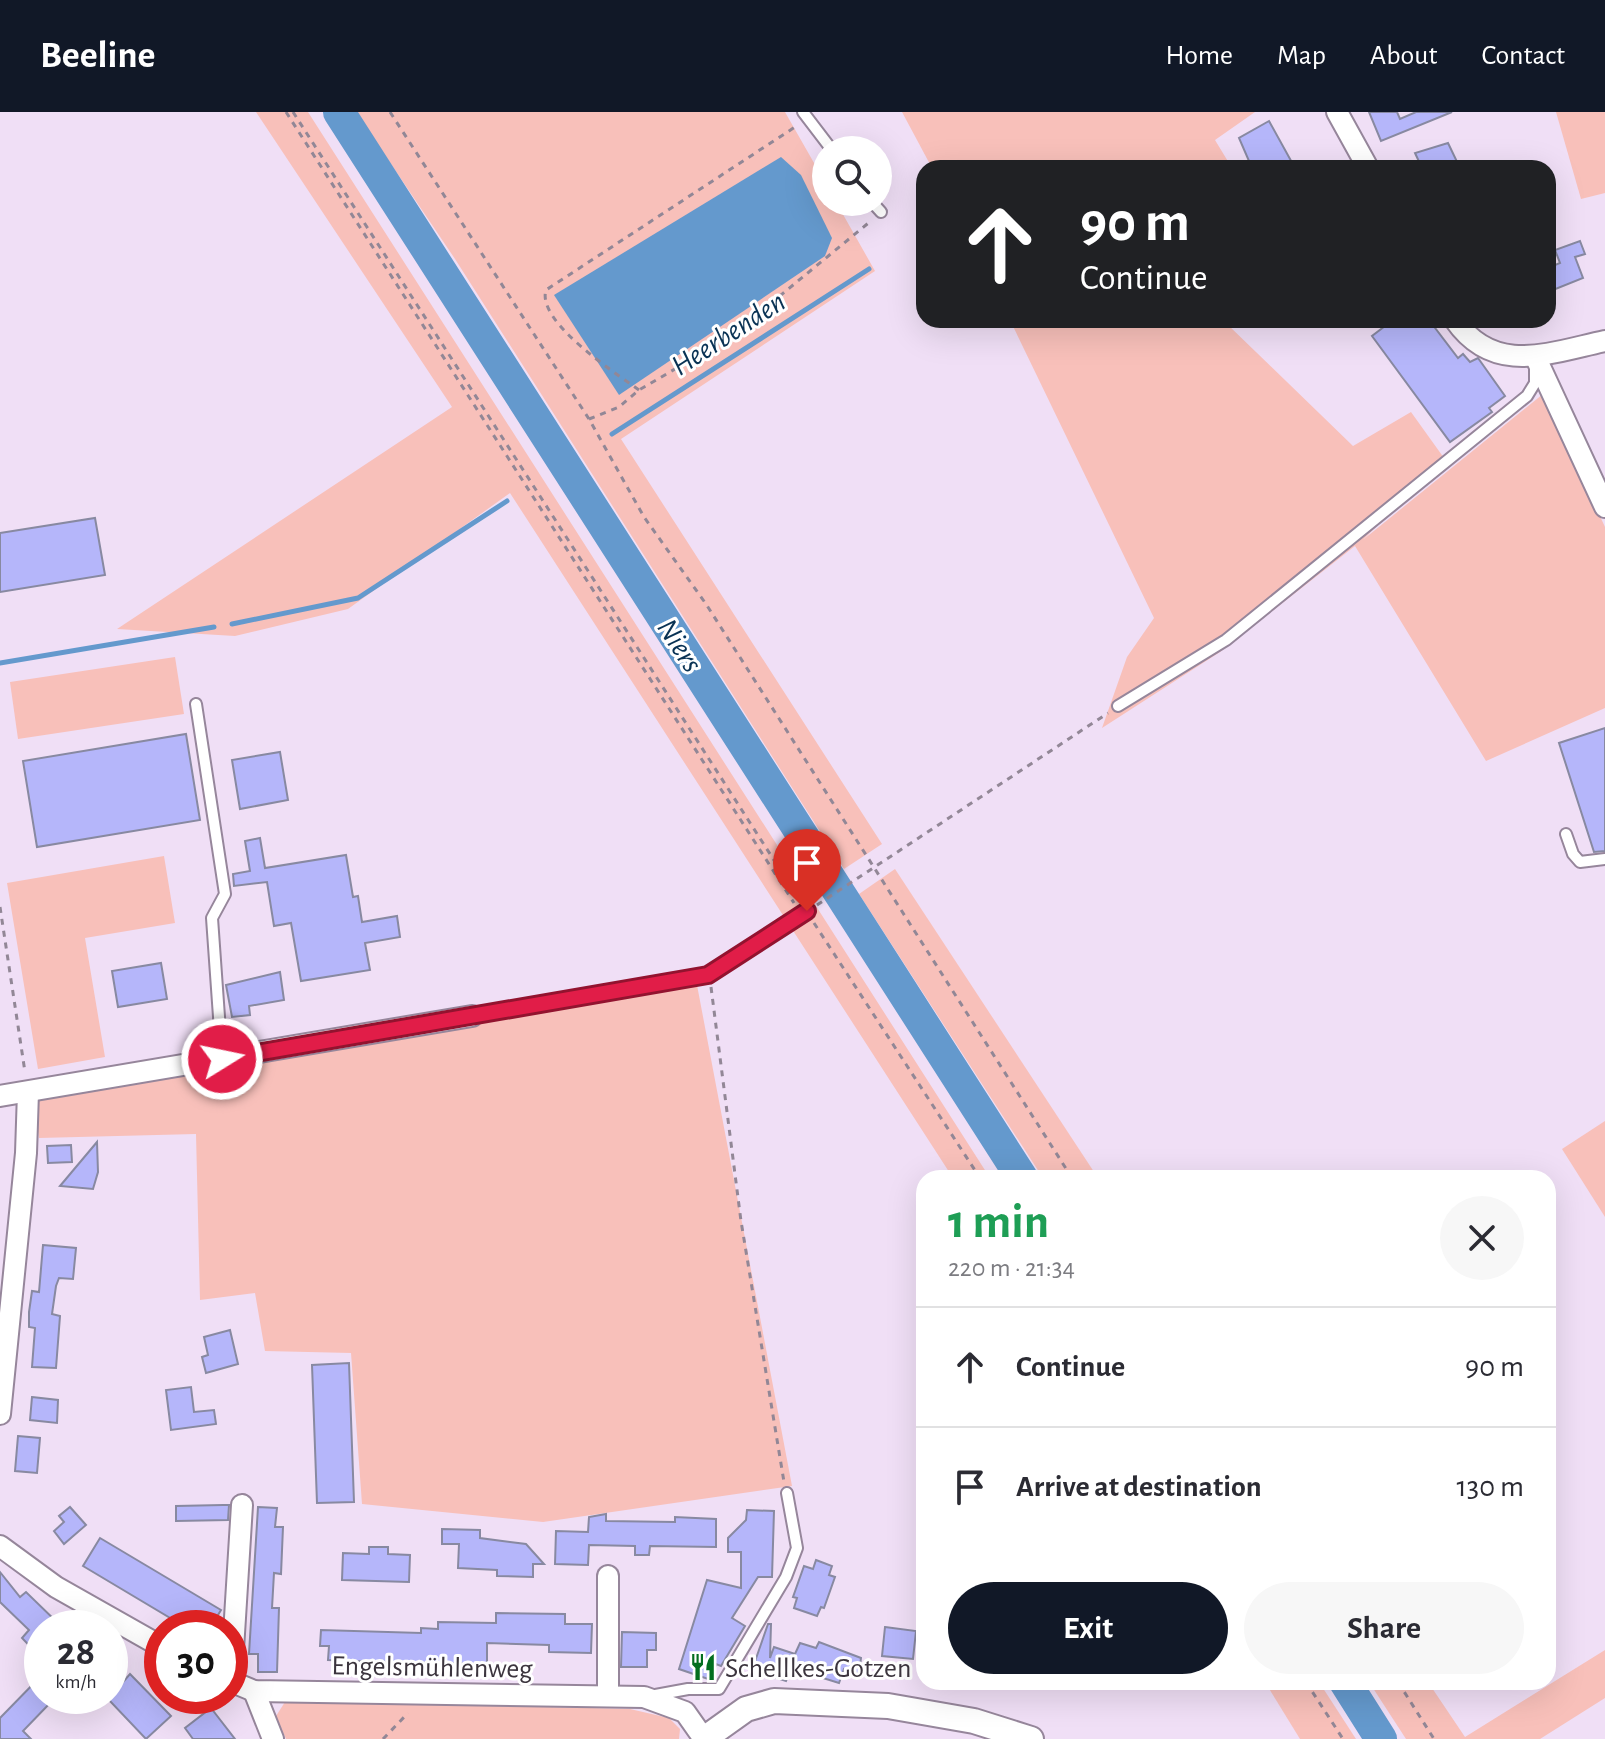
<!DOCTYPE html>
<html lang="en">
<head>
<meta charset="utf-8">
<style>
	body { margin:0; font-family:"Alegreya Sans",sans-serif; background:#f7f7f7; color:#2b2b33; height:100vh; display:flex; flex-direction:column; font-size:30px; white-space:nowrap }
	* { box-sizing:border-box; margin:0 }
	p { font-size:26px; color:#7c7c81 }
	.icon { flex:none; width:44px; height:44px; fill:none; stroke:currentColor; stroke-width:2; stroke-linecap:round; stroke-linejoin:round }
	.map { position:relative; flex:1; overflow:hidden }
	.drawer { position:absolute; left:916px; top:1058px; width:640px; height:520px; display:flex; flex-direction:column; background:#fff; border-radius:24px; box-shadow:0 8px 32px #0002 }
	.drawer>* { flex:none }
	.hud { position:absolute; left:916px; top:48px; width:640px; height:168px; border-radius:24px; box-shadow:0 8px 32px #0002; background:#202124; color:#fff; overflow:hidden }
	.controls { position:absolute; left:812px; top:24px; display:grid; gap:16px }
	.controls a { display:grid; place-items:center; width:80px; height:80px; border-radius:50%; background:#fff; box-shadow:0 8px 32px #0002; font-size:40px }
	.speed { position:absolute; left:24px; top:1498px; display:flex; gap:16px; font-size:40px; font-weight:700; text-align:center }
	.speed>* { display:grid; place-content:center; width:104px; height:104px; border-radius:50%; background:#fff; box-shadow:0 8px 32px #0002; line-height:1 }
	.speed small { font-size:20px; font-weight:400 }
	.speed .limit { border:12px solid #d22; background:#fff; color:#111 }
	.pin { position:absolute; display:grid; place-items:center; width:68px; height:68px; color:#fff; margin:-82px -34px; border-radius:50% 50% 50% 0; rotate:-45deg; box-shadow:0 0 8px #0007 }
	.pin .icon { rotate:45deg }
	.me { position:absolute; width:88px; margin:-44px; rotate:80deg; stroke-linejoin:round; filter:drop-shadow(0 0 6px #0008) }
	.turn { display:flex; align-items:center; gap:28px; height:168px; padding:0 32px; font-size:36px }
	.turn .icon { width:104px; height:104px; stroke-width:2.5 }
	.turn b { display:block; font-size:56px; line-height:68px }
	.round { display:grid; place-items:center; flex:none; width:84px; height:84px; border-radius:42px; background:#f7f7f7 }
	.summary { display:flex; align-items:center; justify-content:space-between; height:136px; padding:0 32px }
	h1 { font-size:48px; font-weight:700; line-height:60px; color:#1e9e55 }
	.action { display:flex; gap:16px; margin-top:auto; padding:16px 32px }
	.action a { flex:1; height:92px; border-radius:48px; background:#111827; color:#fff; font-size:32px; font-weight:700; line-height:92px; text-align:center }
	.action a+a { background:#f7f7f7; color:#2b2b33 }
	ul { padding:0; list-style:none }
	li { display:flex; align-items:center; gap:24px; height:120px; padding:0 32px; border-top:2px solid #e1e1e2 }
	li div { flex:1 }
	li b { display:block; font-size:30px }
	li em { font-style:normal }
	header { display:flex; align-items:center; gap:48px; box-sizing:border-box; height:112px; padding:0 40px; background:#111827; color:#fff }
	header strong { font-size:38px }
	nav { display:flex; gap:44px; margin-inline-start:auto; font-size:28px }
	.map>svg:first-child { display:block }
	.green { fill:#f8c0ba }
	.water { fill:#6499cd }
	.lines { fill:none; stroke-linecap:round; stroke-linejoin:round }
	.stream { stroke:#6499cd; stroke-width:5 }
	.river { stroke:#6499cd; stroke-width:32 }
	.building { fill:#b5b6fa; stroke:#8889a1; stroke-width:2 }
	.service-casing { stroke:#96869b; stroke-width:14 }
	.minor-casing { stroke:#96869b; stroke-width:24 }
	.tertiary-casing { stroke:#96869b; stroke-width:28 }
	.path { stroke:#928796; stroke-width:3; stroke-dasharray:6 6; stroke-linecap:butt }
	.service { stroke:#fff; stroke-width:10 }
	.minor { stroke:#fff; stroke-width:20 }
	.tertiary { stroke:#fff; stroke-width:24 }
	.route-casing { stroke:#92132f; stroke-width:20 }
	.route { stroke:#e11d48; stroke-width:14 }
	.labels { text-anchor:middle; stroke-width:6; stroke-linejoin:round; paint-order:stroke }
	.street-label { font-size:28px; fill:#3c353e; stroke:#fff }
	.poi-label { font-size:28px; fill:#3c353e; stroke:#fff; text-anchor:start }
	.water-label { font-size:30px; font-style:italic; fill:#093254; stroke:#fff }
</style>
</head>
<body>
<header>
<strong>Beeline</strong>
<nav><a>Home</a><a>Map</a><a>About</a><a>Contact</a></nav>
</header>
<div class="map">
<svg width="1605" height="1627" viewBox="0 0 1605 1627">
	<rect width="100%" height="100%" fill="#f0dff6"/>
	<g class="green">
		<path d="M256 0H308L990 1066H953L510 381 348 497 235 524 117 517 452 295Z"/>
		<path d="M356 0H785L826 72V90H836L875 159 621 327 882 732 844 757 455 147Z"/>
		<path d="M902 0H1255L1215 28 1232 56H932Z"/>
		<path d="M1556 0H1605V81L1581 87Z"/>
		<path d="M1010 208H1229L1226 211 1353 334 1411 300 1444 346 1364 427 1543 282 1605 415V596L1486 649 1355 434 1220 540 1102 616 1127 545 1154 506Z"/>
		<path d="M175 545 184 602 18 627 10 570Z"/>
		<path d="M164 744 175 811 85 826 105 945 38 957 7 771Z"/>
		<path d="M895 757 1098 1066H1043L859 782Z"/>
		<path d="M697 873 792 1374 543 1410 362 1392 351 1241 265 1239 255 1181 200 1188 196 1022 39 1026 30 971Z"/>
		<path d="M1605 1009V1105L1562 1037Z"/>
		<path d="M1605 1538V1586L1540 1627H1406L1369 1570H1428L1465 1625Z"/>
		<path d="M1265 1570H1319L1356 1627H1300Z"/>
		<path d="M291 1589 630 1597 669 1606 680 1617 679 1627H286L276 1604 285 1590Z"/>
	</g>
	<path class="water" d="M781 45 801 63 832 126 825 144 619 283 554 183Z"/>
	<g class="lines">
		<g class="stream">
			<path d="M612 322 869 157"/>
			<path d="M232 512 358 486 507 389"/>
			<path d="M0 551 214 515"/>
		</g>
		<g class="river">
			<path d="M339 0 1022 1066"/>
			<path d="M1345 1570 1381 1627"/>
		</g>
	</g>
	<g class="building">
		<path d="M1369 0H1397L1400 7 1416 0H1452L1381 29Z"/>
		<path d="M1269 9 1295 56H1252L1239 26Z"/>
		<path d="M1448 31 1460 56H1422L1415 41Z"/>
		<path d="M1580 129 1585 142 1575 145 1583 166 1548 180V156L1560 151 1555 138Z"/>
		<path d="M1393 208H1429L1458 246 1463 242 1470 250 1478 246 1505 284 1489 296 1492 300 1450 330 1372 224Z"/>
		<path d="M95 406 105 463 0 480V421Z"/>
		<path d="M1605 616V739L1594 740 1559 631Z"/>
		<path d="M186 622 200 708 37 735 23 649Z"/>
		<path d="M280 640 288 688 240 697 232 648Z"/>
		<path d="M260 726 265 756 346 743 353 785 358 784 362 810 397 804 400 825 365 831 370 858 301 869 291 811 274 814 267 770 234 774 233 762 250 759 245 729Z"/>
		<path d="M161 851 167 887 118 895 112 859Z"/>
		<path d="M280 860 284 888 249 894 250 903 232 905 226 873Z"/>
		<path d="M97 1030 98 1060 93 1077 60 1074Z"/>
		<path d="M71 1033 72 1050 48 1051 47 1034Z"/>
		<path d="M43 1133 76 1136 73 1167 59 1166 56 1174 52 1202 60 1204 56 1256 32 1255 35 1216 29 1215V1200L32 1179 39 1180Z"/>
		<path d="M230 1218 238 1252 206 1261 202 1245 208 1243 204 1225Z"/>
		<path d="M349 1251 354 1390 317 1391 312 1253Z"/>
		<path d="M191 1275 194 1300 214 1298 216 1312 171 1318 166 1278Z"/>
		<path d="M32 1285 58 1288 57 1311 30 1308Z"/>
		<path d="M18 1324 40 1326 37 1361 15 1359Z"/>
		<path d="M223 1393H229L228 1408 176 1409V1394Z"/>
		<path d="M70 1395 86 1413 64 1432 54 1419 64 1410 59 1404Z"/>
		<path d="M258 1395 277 1396 275 1415H283L281 1462 274 1461 272 1496H279L277 1560H258V1542H249Z"/>
		<path d="M747 1398 774 1399 772 1465H758L732 1506 745 1514 721 1554 716 1552 711 1568 679 1557 707 1468 741 1476V1440H728V1426L746 1408Z"/>
		<path d="M606 1402V1409L675 1410V1405L716 1407V1435L650 1434 649 1443H635V1434L589 1433 588 1453 555 1452 556 1419 588 1420 589 1405Z"/>
		<path d="M442 1417 480 1418V1426L526 1432 544 1452H533V1465L497 1464V1458L458 1456 459 1432H442Z"/>
		<path d="M100 1426 221 1498 210 1516H187L83 1454Z"/>
		<path d="M369 1435H388V1442L410 1443 409 1470 342 1468 343 1441 369 1442Z"/>
		<path d="M816 1448 832 1454 829 1463 835 1465 824 1496 821 1495 817 1504 794 1496 797 1486 793 1485 804 1454 813 1457Z"/>
		<path d="M0 1460 20 1485 26 1480 63 1516H42V1547L22 1526 29 1518 0 1490Z"/>
		<path d="M496 1501 565 1502V1512H592L591 1541 549 1540V1533L487 1531V1552L355 1549 328 1548 329 1534H320L321 1518 421 1521V1516L438 1517V1510L496 1511Z"/>
		<path d="M768 1512H771L770 1546 774 1535 795 1542 800 1531 816 1536 819 1530 861 1546 859 1562 844 1557 839 1571 791 1556 786 1569 752 1558Z"/>
		<path d="M885 1515 916 1519 913 1547 882 1544Z"/>
		<path d="M622 1520 656 1521V1538H647V1555H621Z"/>
		<path d="M130 1562 171 1604 146 1627 108 1587Z"/>
		<path d="M42 1563V1584L52 1589 23 1619 31 1627H0V1606Z"/>
		<path d="M211 1596 235 1627H193L185 1616Z"/>
	</g>
	<g class="lines">
		<g class="service-casing">
			<g id="service">
				<path d="M803 0 832 38"/>
				<path d="M872 90 881 100"/>
				<path d="M196 592 225 782 212 806 222 947"/>
				<path d="M1118 594 1226 528 1527 284 1535 271V255"/>
				<path d="M1566 722 1573 742 1580 750 1605 747"/>
				<path d="M472 904 708 863 807 799"/>
				<path d="M650 1584 688 1577H719L786 1465 797 1436 787 1381"/>
			</g>
		</g>
		<g class="minor-casing">
			<g id="minor">
				<path d="M1337 0 1368 56"/>
				<path d="M1455 208C1494 264 1549 241 1605 229"/>
				<path d="M1535 244 1605 395"/>
				<path d="M0 984 472 904"/>
				<path d="M0 1302 26 1041 28 980"/>
				<path d="M0 1434 56 1475 162 1535"/>
				<path d="M230 1569 254 1579 644 1585 685 1600 704 1627"/>
				<path d="M231 1570 242 1393"/>
				<path d="M254 1579 273 1627"/>
				<path d="M608 1584V1464"/>
			</g>
		</g>
		<g class="tertiary-casing">
			<path id="tertiary" d="M704 1627 746 1597 774 1589 888 1594 974 1609 1031 1627"/>
		</g>
		<g class="path">
			<path d="M286 0 794 791"/>
			<path d="M293 0 799 787"/>
			<path d="M390 0 589 307 644 405 706 492 1072 1066"/>
			<path d="M639 278C617 262 536 210 546 178L795 15"/>
			<path d="M589 307 619 295 639 278 730 225 872 108"/>
			<path d="M817 793 1108 601"/>
			<path d="M0 795 25 960"/>
			<path d="M814 811 980 1066"/>
			<path d="M711 875 741 1109 784 1370"/>
			<path d="M1306 1570 1343 1627"/>
			<path d="M1398 1570 1434 1627"/>
			<path d="M383 1627 408 1601"/>
		</g>
		<use href="#service" class="service"/>
		<use href="#minor" class="minor"/>
		<use href="#tertiary" class="tertiary"/>
	</g>
	<g class="lines">
		<g class="route-casing">
			<path id="route" d="M222 947 708 863 807 799"/>
		</g>
		<use href="#route" class="route"/>
	</g>
	<defs>
		<g id="restaurant-bare" transform="scale(2.16)"><path d="M-5-6h1v4h1v-4h1v4h1v-4h1v5L-1.5 .5V6h-2V.5L-5-1ZM5-6V6H3V1.5H1.5Q1.5-4 5-6Z" fill="#036e1f" stroke="#fff" stroke-width="2.5" paint-order="stroke"/></g>
	</defs>
	<g fill-rule="evenodd">
		<use href="#restaurant-bare" x="703" y="1555"/>
	</g>
	<g class="labels">
		<g class="street-label">
			<text transform="translate(432 1554) rotate(1)" y="10">Engelsmühlenweg</text>
		</g>
		<g class="poi-label">
			<text x="725" y="1565">Schellkes-Gotzen</text>
		</g>
		<g class="water-label">
			<text transform="translate(728 221) rotate(-33)" y="10">Heerbenden</text>
			<text transform="translate(680 533) rotate(57)" y="10">Niers</text>
		</g>
	</g>
</svg>
<div class="controls">
<a><svg class="icon" aria-label="search" viewBox="0 0 24 24"><circle cx="10" cy="10" r="6"/><path d="M15 15l6 6"/></svg></a>
</div>
<div class="speed"><div>28<small>km/h</small></div><div class="limit">30</div></div>
<div class="pin" style="left:807px;top:799px;background:#d93025"><svg class="icon" aria-label="arrive" viewBox="0 0 24 24"><path d="M6 21V4h12l-3 4 3 4H6"/></svg></div>
<svg class="me" style="left:222px;top:947px" viewBox="-20 -20 40 40"><circle r="17" fill="#e11d48" stroke="#fff" stroke-width="3"/><path d="M0-11L8 9 0 5-8 9z" fill="#fff"/></svg>
<div class="hud">
<div class="turn"><svg class="icon" aria-label="ahead" viewBox="0 0 24 24"><path d="M12 20V5M6 11l6-6 6 6"/></svg><div><b>90 m</b>Continue</div></div>
</div>
<section class="drawer">
<div class="summary"><div><h1>1 min</h1><p>220 m · 21:34</p></div><a class="round"><svg class="icon" aria-label="close" viewBox="0 0 24 24"><path d="M6 6l12 12M18 6L6 18"/></svg></a></div>
<ul>
<li><svg class="icon" aria-label="ahead" viewBox="0 0 24 24"><path d="M12 20V5M6 11l6-6 6 6"/></svg><div><b>Continue</b></div><em>90 m</em></li>
<li><svg class="icon" aria-label="arrive" viewBox="0 0 24 24"><path d="M6 21V4h12l-3 4 3 4H6"/></svg><div><b>Arrive at destination</b></div><em>130 m</em></li>
</ul>
<div class="action"><a>Exit</a><a>Share</a></div>
</section>
</div>
</body>
</html>
